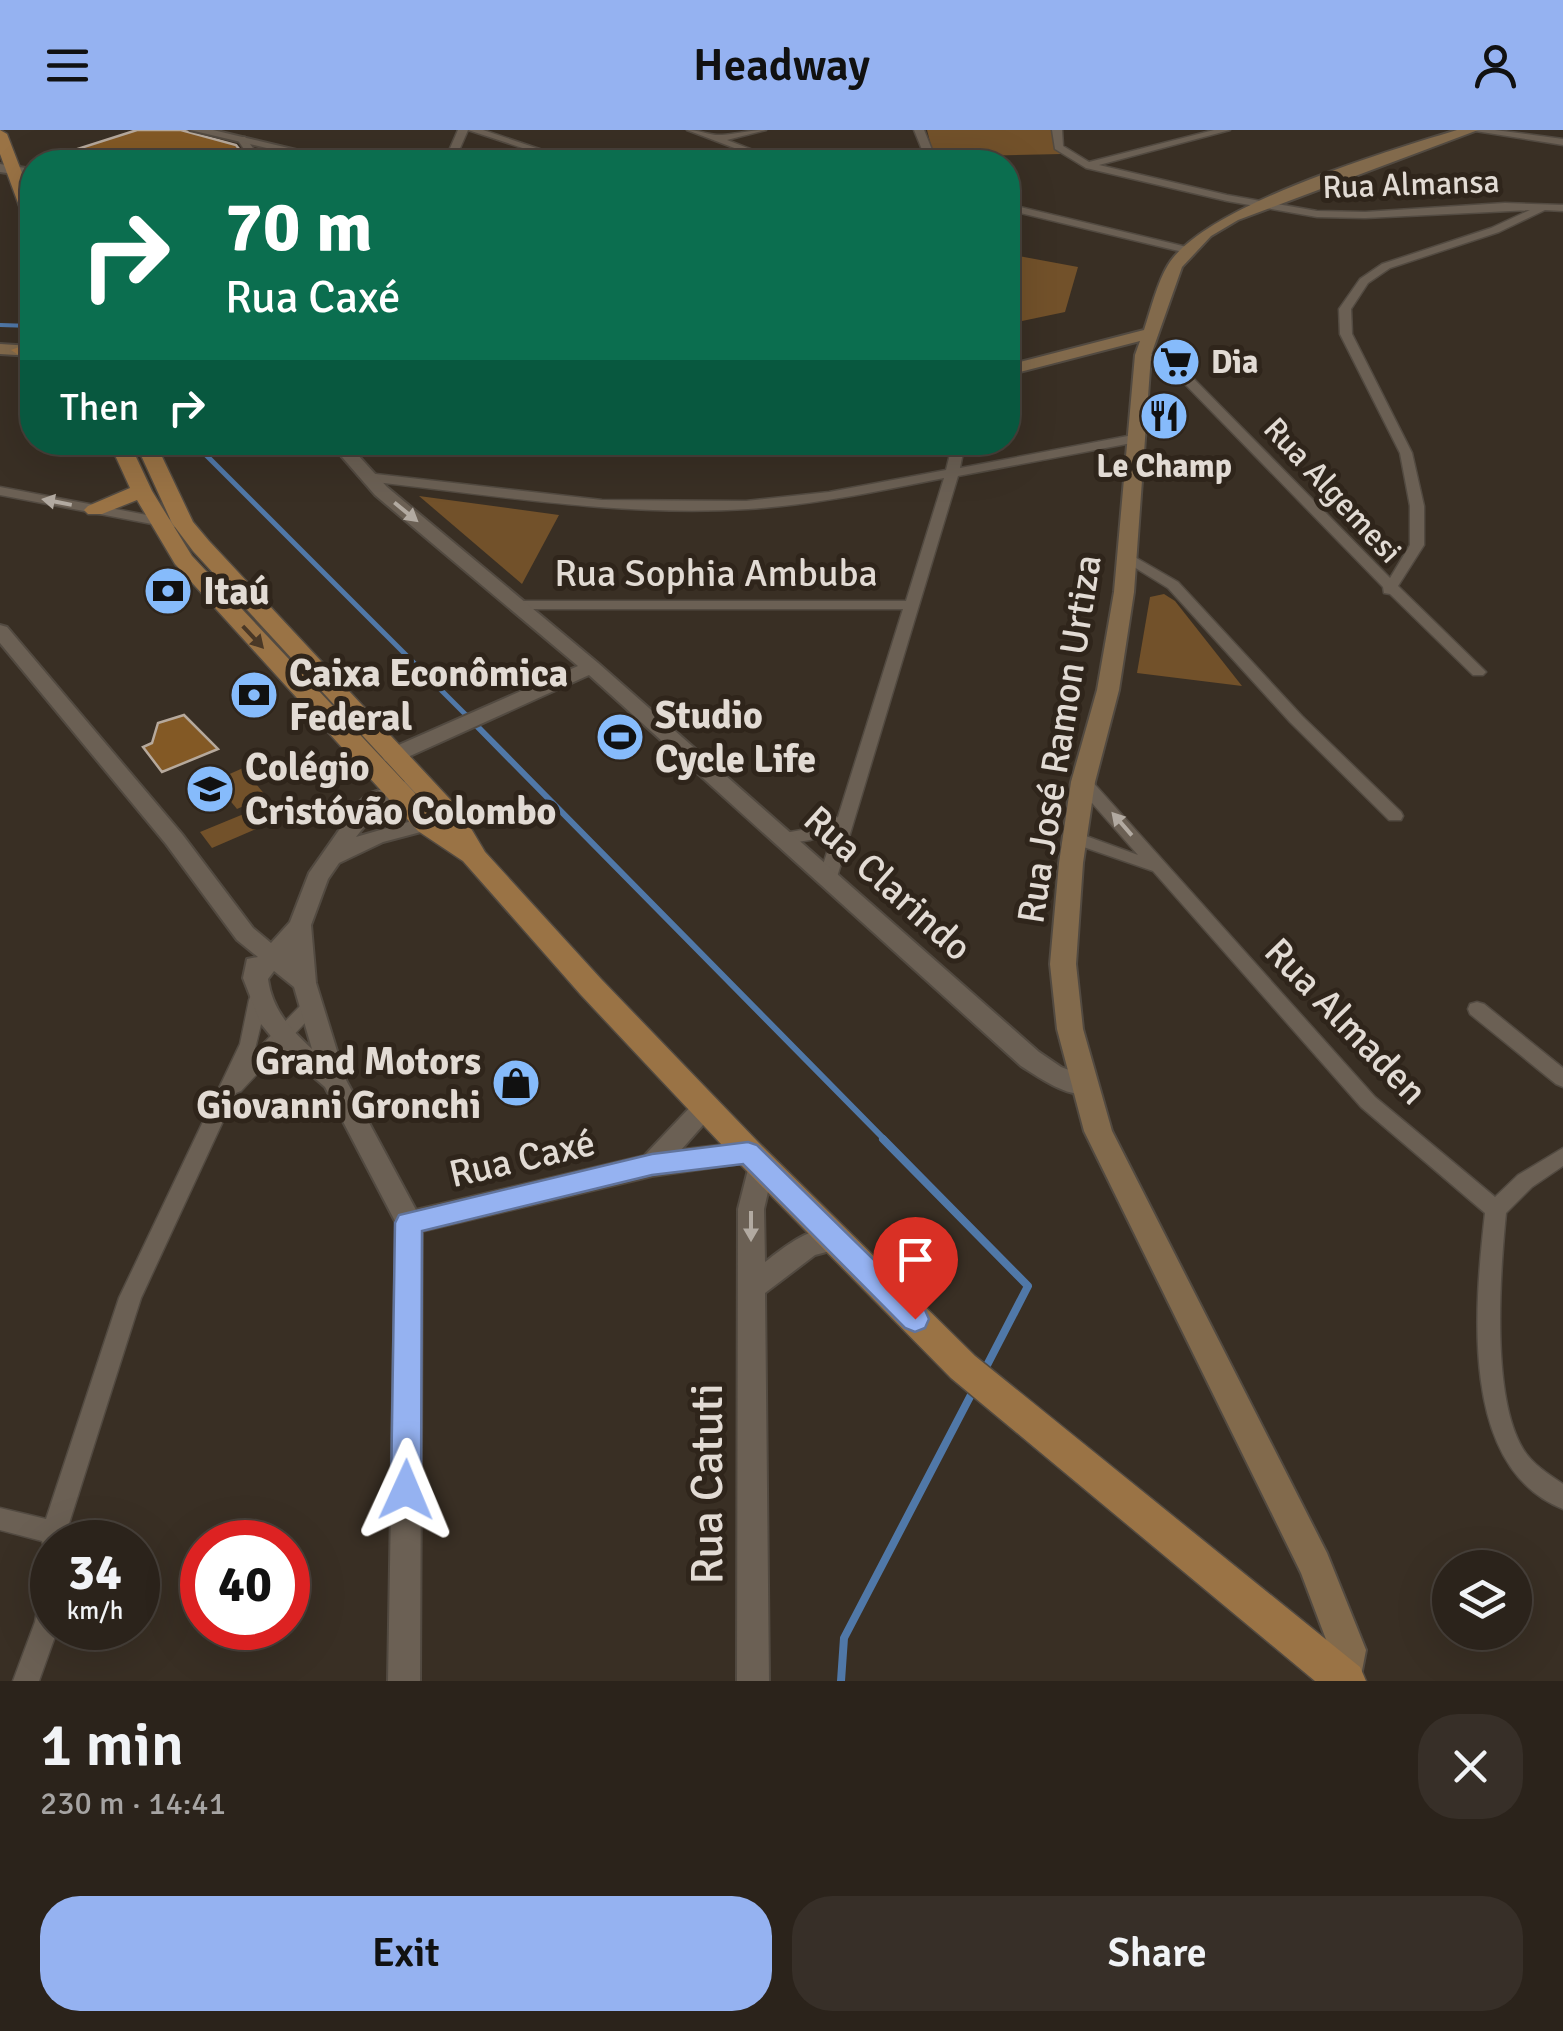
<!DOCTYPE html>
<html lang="en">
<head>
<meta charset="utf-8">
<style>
	body { margin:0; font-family:Signika,sans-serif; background:#372f28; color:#f1f3f6; height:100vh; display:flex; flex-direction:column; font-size:38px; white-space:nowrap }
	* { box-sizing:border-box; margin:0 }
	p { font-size:32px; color:#a6a4a3 }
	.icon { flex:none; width:55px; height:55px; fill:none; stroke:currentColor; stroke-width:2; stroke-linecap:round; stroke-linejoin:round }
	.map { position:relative; height:1551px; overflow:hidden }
	.details { display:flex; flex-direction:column; background:#2b231b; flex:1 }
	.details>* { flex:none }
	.hud { position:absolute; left:20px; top:20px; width:1000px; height:305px; border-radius:40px; box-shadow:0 10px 40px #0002,0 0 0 2px #47403a; background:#0b6e4f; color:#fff; overflow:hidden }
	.tools { position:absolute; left:1432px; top:1420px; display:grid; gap:20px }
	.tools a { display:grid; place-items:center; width:100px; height:100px; border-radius:50%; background:#2b231b; box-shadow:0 10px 40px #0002,0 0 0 2px #47403a; font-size:50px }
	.speed { position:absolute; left:30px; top:1390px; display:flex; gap:20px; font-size:50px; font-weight:700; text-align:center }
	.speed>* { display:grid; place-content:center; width:130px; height:130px; border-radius:50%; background:#2b231b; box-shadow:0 10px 40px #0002,0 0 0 2px #47403a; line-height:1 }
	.speed small { font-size:25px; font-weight:400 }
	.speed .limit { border:15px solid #d22; background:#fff; color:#111 }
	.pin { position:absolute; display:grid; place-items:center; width:85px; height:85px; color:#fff; margin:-102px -42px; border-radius:50% 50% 50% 0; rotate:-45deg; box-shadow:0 0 10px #0007 }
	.pin .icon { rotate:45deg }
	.me { position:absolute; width:110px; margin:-55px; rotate:1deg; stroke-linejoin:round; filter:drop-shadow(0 0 8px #0008) }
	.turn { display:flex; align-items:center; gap:35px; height:210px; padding:0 40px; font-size:45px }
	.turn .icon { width:130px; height:130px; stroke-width:2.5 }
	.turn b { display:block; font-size:70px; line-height:85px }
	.then { display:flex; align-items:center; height:95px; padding:0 40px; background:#0003; gap:20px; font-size:38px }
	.round { display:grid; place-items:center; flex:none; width:105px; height:105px; border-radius:40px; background:#372f28 }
	.head { display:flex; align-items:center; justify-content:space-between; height:170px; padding:0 40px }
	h1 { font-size:60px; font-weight:600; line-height:75px }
	.button { display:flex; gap:20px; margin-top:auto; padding:20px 40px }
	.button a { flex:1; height:115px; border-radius:40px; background:#95b2f1; color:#111; font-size:40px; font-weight:600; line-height:115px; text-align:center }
	.button a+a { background:#372f28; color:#f1f3f6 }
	header { display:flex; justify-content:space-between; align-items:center; height:130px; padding:0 40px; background:#95b2f1; color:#111; font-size:45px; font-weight:600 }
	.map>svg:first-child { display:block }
	.green { fill:#72512a }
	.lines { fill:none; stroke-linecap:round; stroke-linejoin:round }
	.stream-far3 { stroke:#5078a8; stroke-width:4 }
	.stream-far2 { stroke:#5078a8; stroke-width:5 }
	.stream-far1 { stroke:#5078a8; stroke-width:6 }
	.stream { stroke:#5078a8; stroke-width:8 }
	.building { fill:#835925; stroke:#b6a99c; stroke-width:2.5 }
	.minor-casing { stroke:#524a41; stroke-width:3 }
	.tertiary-casing { stroke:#524a41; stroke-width:4 }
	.secondary-casing { stroke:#524a41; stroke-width:4 }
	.primary-casing { stroke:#524a41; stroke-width:3 }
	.minor { fill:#6b6054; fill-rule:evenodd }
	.tertiary { fill:#6b6054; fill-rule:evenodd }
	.secondary { fill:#826a4c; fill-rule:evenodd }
	.primary { fill:#9a7345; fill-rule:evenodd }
	.oneway { fill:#b2aaa1 }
	.oneway2 { fill:#4a3826 }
	.route { fill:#95b2f1; stroke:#61749d; stroke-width:2.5 }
	.labels { text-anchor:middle; stroke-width:10; stroke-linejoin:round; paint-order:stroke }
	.far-street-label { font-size:32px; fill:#e2dbd4; stroke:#2f251b }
	.far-poi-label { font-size:32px; font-weight:bold; fill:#e2dbd4; stroke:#2f251b; text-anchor:start }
	.street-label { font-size:38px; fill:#e2dbd4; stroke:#2f251b }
	.poi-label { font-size:38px; font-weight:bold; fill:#e2dbd4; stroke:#2f251b; text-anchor:start }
	.near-street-label { font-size:45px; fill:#e2dbd4; stroke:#2f251b }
</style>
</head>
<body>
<header><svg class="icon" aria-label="menu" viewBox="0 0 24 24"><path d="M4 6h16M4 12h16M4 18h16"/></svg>Headway<svg class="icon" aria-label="person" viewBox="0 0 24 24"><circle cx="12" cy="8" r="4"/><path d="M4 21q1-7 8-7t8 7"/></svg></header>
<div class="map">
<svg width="1563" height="1551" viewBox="0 0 1563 1551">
	<rect width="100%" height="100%" fill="#392f24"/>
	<g class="green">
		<path d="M927 0H1061L1062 24 934 27Z"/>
		<path d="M1008 124 1078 137 1065 182 1008 194Z"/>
		<path d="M419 366 559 385 522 454Z"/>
		<path d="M1164 464 1175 471 1242 556 1137 543 1150 467Z"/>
		<path d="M243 638 266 666 237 679 214 651Z"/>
		<path d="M251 681 263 696 212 718 200 702Z"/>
	</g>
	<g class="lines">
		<path class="stream-far3" d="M0 195 32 196"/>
		<path class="stream-far2" d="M193 312 470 589"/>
		<path class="stream-far1" d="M467 586 886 1011"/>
		<g class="stream">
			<path d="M883 1009 1028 1156 984 1241"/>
			<path d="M841 1551 844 1508 973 1261"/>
		</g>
	</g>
	<g class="building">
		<path d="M137 0H181L236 15 249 32H47L46 29Z"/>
		<path d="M184 585 218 619 162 642 143 617 152 613 158 593Z"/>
	</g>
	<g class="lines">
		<g class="minor-casing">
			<g id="minor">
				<path d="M458 0H468L454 32H444Z"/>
				<path d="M468 0H483L578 32H565Z"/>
				<path d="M687 0C699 0 711 6 722 5 737 4 750 0 766 0L727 10 784 32H771Z"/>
				<path d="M914 0H924L937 32H927Z"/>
				<path d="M1052 0H1062L1063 16 1089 32 1214 0H1230L1099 35 1227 65 1317 81 1365 82 1505 73 1563 75V81L1545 80 1499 102 1390 138 1368 153 1351 179 1352 204 1412 323 1424 376V415L1398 456 1483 539 1486 542 1483 545H1473L1390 464 1384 463 1383 457 1180 249 1166 238 1137 225C1152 218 1175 233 1188 243L1390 448 1410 415V376L1400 323 1340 204 1339 179 1360 149 1382 134 1491 98 1530 80 1365 88 1317 87 1227 71 1086 38 1055 19Z"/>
				<path d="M1469 0H1495L1563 9V15Z"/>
				<path d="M239 7H245L263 32H253L237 9Z"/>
				<path d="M1008 74 1191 118 1192 120 1187 123 1008 80Z"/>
				<path d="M1133 305 1139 309 1137 312 958 346 837 747 828 753 819 747 834 701 810 710 785 714 777 708 779 704 807 699 838 687 903 479H520L513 475 520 471H906L944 348C879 361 814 375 748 379 621 387 493 365 367 351L360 347 367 343 602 370 746 371 829 362 946 340 953 312H965L960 338Z"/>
				<path d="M0 357 173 390 180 394 173 398 0 365Z"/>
				<path d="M1126 422 1178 452 1302 586 1401 682 1403 686 1401 690H1389L1290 592 1168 458 1121 429V423Z"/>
				<path d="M1083 647 1089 648 1375 967 1495 1067 1518 1045 1563 1018V1036L1532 1057 1506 1083C1500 1144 1491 1266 1523 1319 1532 1334 1549 1345 1563 1354V1379C1458 1338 1475 1174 1485 1083L1361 977 1153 741 1069 712 1067 708 1075 702 1138 725 1077 656 1075 652 1077 648Z"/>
				<path d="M258 863 265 865 267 870 254 923 303 873H317L319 878 241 961 236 963 141 1168 66 1403V1412H52V1423L45 1420 42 1411 0 1400V1378L46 1389 119 1168 240 914 249 870 251 865Z"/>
				<path d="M1477 872 1484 874 1563 938V957L1556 954 1470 884 1468 879 1470 874Z"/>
				<path d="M52 1445V1498H58L39 1551H13L35 1492 43 1448Z"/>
			</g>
		</g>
		<g class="tertiary-casing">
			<g id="tertiary">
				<path d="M190 0H213L347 32H326Z"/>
				<path d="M0 34 32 39V47L0 42Z"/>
				<path d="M329 312H346L387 357 598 533 1039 922 1061 937 1093 949 1096 956 1093 963C1070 970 1040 948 1021 936L589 545 399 631H385L382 626 385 621 578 536 375 365Z"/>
				<path d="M0 495 7 497 182 704 253 798 271 813 290 792 309 743 358 673 368 664 412 649 422 656 419 661 382 674 356 707 443 682 451 684 454 689 451 694 383 712 339 733 328 749 311 795 316 853 346 950 416 1080 644 1026 696 971 705 968 714 971 718 978 681 1020 748 1012 757 1015 759 1026 770 1029 774 1036 764 1079 765 1132C787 1115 815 1091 845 1101L848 1109 845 1117 815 1125 765 1163 769 1551H737L738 1079 750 1032 652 1046 422 1101 420 1551H388L396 1093 325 957 283 921 261 894 243 848 247 829 258 827 237 810 166 714 0 513ZM274 841 294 857 312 919C290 899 272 879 268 849Z"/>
			</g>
		</g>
		<g class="secondary-casing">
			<g id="secondary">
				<path d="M1457 0H1478L1238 90 1211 106 1182 137 1151 225 1134 462 1119 560 1095 652 1083 733 1076 834 1083 899 1112 1001 1327 1423 1366 1520 1360 1551H1326L1330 1520 1301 1443 1084 1001 1057 899 1050 834 1059 733 1071 652 1097 560 1114 462 1135 225 1140 211 1008 245V235L1144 200C1151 179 1157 153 1168 135 1204 76 1388 21 1457 0Z"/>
				<path d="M0 214 32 216V226L0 224Z"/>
			</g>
		</g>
		<g class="primary-casing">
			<g id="primary">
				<path d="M0 0 7 4 32 69V94L24 89 0 24Z"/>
				<path d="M32 212V223L20 226 11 220Z"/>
				<path d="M109 312H129L152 361 192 426 442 692 193 421 172 393 135 312H155L193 392 209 411 460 680 485 722 601 849 759 1013 975 1226 1360 1537 1366 1551H1315L951 1248 737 1031 581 865 463 731 418 701 175 434 137 370 102 384H88L84 380 88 376 130 358Z"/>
			</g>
		</g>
		<use href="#minor" class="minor"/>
		<use href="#tertiary" class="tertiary"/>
		<use href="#secondary" class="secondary"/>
		<use href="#primary" class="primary"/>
	</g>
	<defs><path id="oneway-solid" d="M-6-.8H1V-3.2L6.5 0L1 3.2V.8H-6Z" transform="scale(2.5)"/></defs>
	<g class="oneway">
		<use href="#oneway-solid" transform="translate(57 372) rotate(-169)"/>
		<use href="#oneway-solid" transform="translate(406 382) rotate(39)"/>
		<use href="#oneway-solid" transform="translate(1122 694) rotate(-131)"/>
		<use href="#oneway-solid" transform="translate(751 1096) rotate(90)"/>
	</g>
	<use class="oneway2" href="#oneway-solid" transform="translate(253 507) rotate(47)"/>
	<path class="route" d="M748 1012 757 1015 925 1180 929 1189 925 1198 915 1202 905 1198 743 1034 652 1045 422 1101 421 1360 417 1370 406 1375 395 1370 391 1360 395 1093 399 1085 652 1024Z"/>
	<defs>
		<g id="supermarket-disc" transform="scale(2.5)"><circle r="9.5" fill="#86bbfb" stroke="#2f251b"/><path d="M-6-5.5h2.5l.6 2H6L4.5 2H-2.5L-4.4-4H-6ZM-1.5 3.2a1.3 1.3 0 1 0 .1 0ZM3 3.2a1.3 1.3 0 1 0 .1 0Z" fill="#111"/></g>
		<g id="restaurant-disc" transform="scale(2.5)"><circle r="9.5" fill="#86bbfb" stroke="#2f251b"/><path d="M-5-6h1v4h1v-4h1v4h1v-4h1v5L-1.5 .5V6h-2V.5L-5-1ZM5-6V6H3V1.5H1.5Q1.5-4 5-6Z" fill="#111"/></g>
		<g id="bank-disc" transform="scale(2.5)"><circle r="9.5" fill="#86bbfb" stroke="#2f251b"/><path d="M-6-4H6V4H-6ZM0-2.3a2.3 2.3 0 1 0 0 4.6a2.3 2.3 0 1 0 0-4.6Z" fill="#111"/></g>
		<g id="stadium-disc" transform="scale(2.5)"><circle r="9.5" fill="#86bbfb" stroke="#2f251b"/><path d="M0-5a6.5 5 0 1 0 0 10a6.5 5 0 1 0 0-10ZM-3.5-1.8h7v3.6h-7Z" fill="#111"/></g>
		<g id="school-disc" transform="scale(2.5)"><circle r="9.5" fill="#86bbfb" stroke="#2f251b"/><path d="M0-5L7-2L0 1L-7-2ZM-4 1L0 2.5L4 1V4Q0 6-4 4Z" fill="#111"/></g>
		<g id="shop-disc" transform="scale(2.5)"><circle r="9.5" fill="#86bbfb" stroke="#2f251b"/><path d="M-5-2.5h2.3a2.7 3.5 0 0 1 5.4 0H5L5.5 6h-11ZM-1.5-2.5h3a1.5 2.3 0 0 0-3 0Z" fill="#111"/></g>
	</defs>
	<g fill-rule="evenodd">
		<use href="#supermarket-disc" x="1176" y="232"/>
		<use href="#restaurant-disc" x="1164" y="286"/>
		<use href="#bank-disc" x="168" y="461"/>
		<use href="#bank-disc" x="254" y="565"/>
		<use href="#stadium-disc" x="620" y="607"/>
		<use href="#school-disc" x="210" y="659"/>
		<use href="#shop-disc" x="516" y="953"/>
	</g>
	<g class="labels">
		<g class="far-street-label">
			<text transform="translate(1411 54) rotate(-2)" y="11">Rua Almansa</text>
			<text transform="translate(1333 360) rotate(47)" y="11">Rua Algemesi</text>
		</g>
		<g class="far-poi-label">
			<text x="1211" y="243">Dia</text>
			<text x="1164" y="347" text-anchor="middle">Le Champ</text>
		</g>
		<g class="street-label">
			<text x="716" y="456">Rua Sophia Ambuba</text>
			<text transform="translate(1059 609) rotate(-81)" y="13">Rua José Ramon Urtiza</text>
			<text transform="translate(888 753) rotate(42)" y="13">Rua Clarindo</text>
			<text transform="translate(1346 891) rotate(46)" y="13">Rua Almaden</text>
			<text transform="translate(522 1028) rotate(-13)" y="13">Rua Caxé</text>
		</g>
		<g class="poi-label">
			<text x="203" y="474">Itaú</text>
			<text x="289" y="556">Caixa Econômica<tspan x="289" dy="44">Federal</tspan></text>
			<text x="655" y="598">Studio<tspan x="655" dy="44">Cycle Life</tspan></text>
			<text x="245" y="650">Colégio<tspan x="245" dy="44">Cristóvão Colombo</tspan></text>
			<text x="481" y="944" text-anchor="end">Grand Motors<tspan x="481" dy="44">Giovanni Gronchi</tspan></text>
		</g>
		<g class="near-street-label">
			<text transform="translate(706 1354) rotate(-90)" y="16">Rua Catuti</text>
		</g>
	</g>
</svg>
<div class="tools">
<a><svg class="icon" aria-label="layers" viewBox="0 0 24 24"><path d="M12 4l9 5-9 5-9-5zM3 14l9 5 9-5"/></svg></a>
</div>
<div class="speed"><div>34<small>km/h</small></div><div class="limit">40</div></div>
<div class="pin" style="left:915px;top:1189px;background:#d93025"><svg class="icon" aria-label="arrive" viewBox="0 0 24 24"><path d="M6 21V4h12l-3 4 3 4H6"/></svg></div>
<svg class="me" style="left:406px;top:1360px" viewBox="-20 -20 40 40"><path d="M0-17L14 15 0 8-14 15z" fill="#95b2f1" stroke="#fff" stroke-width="4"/></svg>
<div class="hud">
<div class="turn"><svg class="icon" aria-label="right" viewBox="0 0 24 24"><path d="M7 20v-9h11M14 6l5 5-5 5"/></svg><div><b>70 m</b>Rua Caxé</div></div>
<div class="then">Then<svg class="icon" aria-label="right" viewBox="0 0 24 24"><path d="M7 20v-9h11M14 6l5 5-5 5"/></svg></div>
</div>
</div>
<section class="details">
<div class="head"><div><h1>1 min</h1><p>230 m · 14:41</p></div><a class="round"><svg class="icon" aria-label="close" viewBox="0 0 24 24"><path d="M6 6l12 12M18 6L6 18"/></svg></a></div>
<div class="button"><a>Exit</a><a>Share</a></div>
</section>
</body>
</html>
